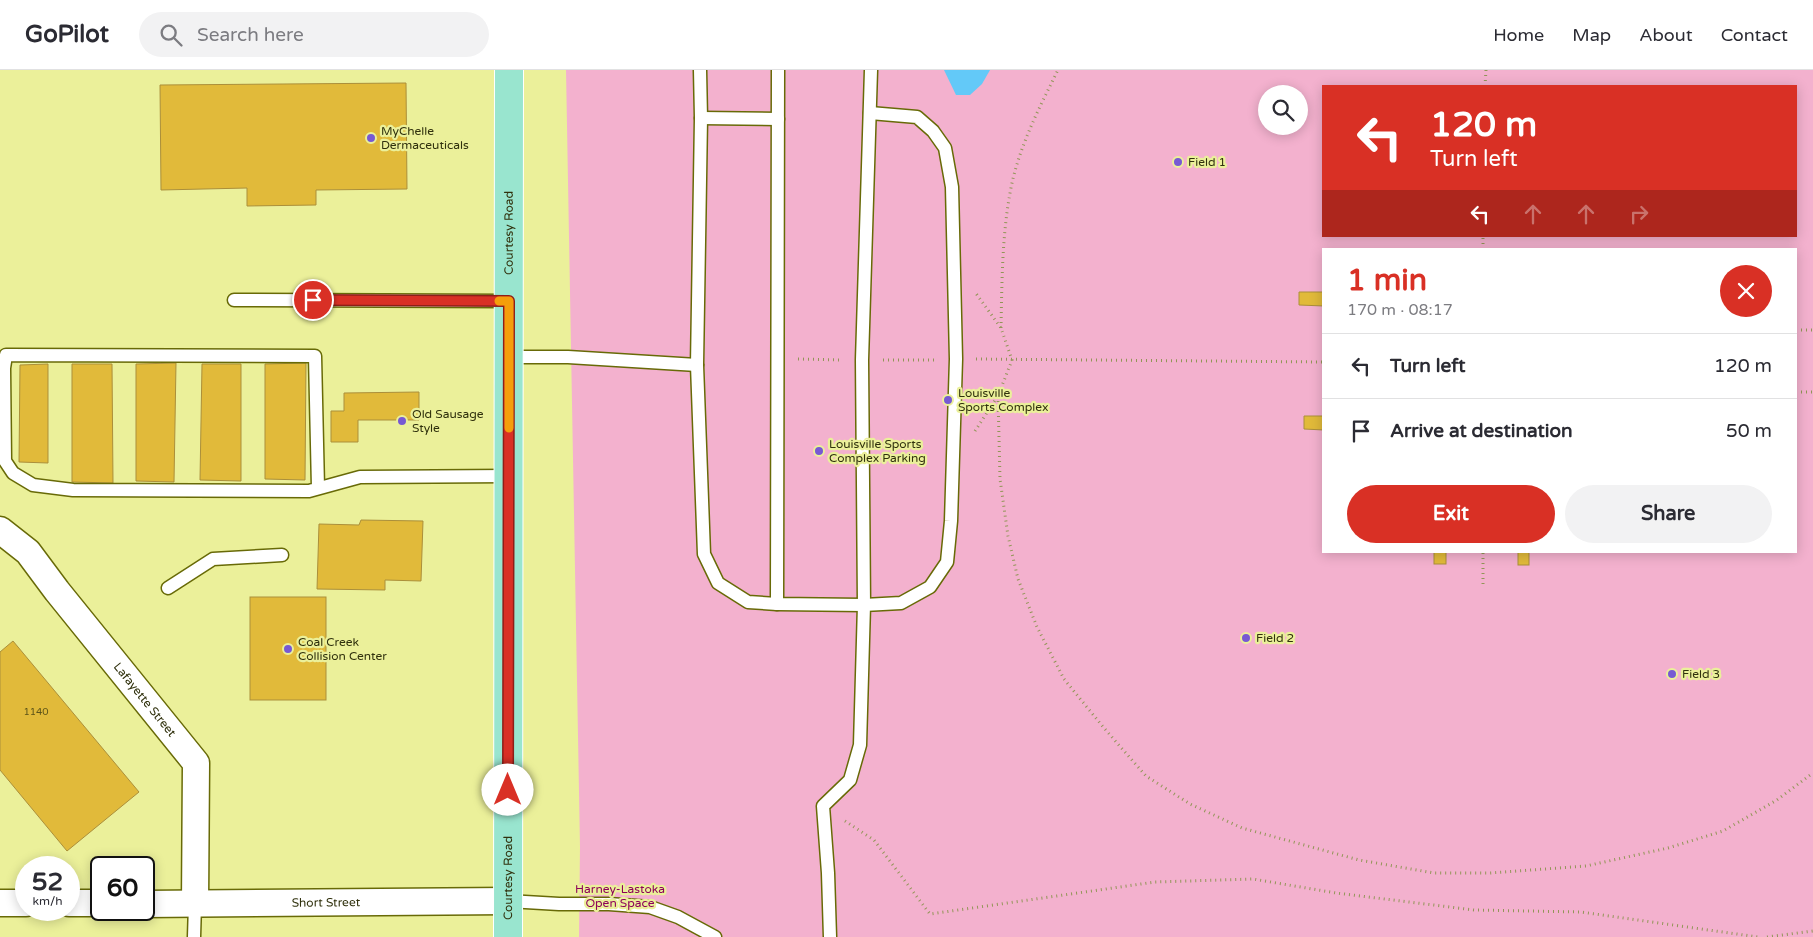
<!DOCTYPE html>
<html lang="en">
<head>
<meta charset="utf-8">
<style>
	body { margin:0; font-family:"Varela Round",sans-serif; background:#f2f2f3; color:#2b2b33; height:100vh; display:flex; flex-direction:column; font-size:19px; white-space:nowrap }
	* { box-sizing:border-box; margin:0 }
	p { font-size:16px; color:#7c7c81 }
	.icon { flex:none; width:28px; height:28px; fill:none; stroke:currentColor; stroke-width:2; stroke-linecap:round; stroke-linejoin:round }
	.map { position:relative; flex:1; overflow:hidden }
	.drawer { position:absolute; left:1322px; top:178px; width:475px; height:305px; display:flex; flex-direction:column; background:#fff; border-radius:0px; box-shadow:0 2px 12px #0003 }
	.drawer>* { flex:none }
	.top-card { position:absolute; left:1322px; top:15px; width:475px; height:152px; border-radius:0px; box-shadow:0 2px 12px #0003; background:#d93025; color:#fff; overflow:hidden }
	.tools { position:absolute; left:1258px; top:15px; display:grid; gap:10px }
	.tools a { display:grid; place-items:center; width:50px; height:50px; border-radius:50%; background:#fff; box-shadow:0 2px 12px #0003; font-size:25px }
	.speed { position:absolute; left:15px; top:786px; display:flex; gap:10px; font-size:25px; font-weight:700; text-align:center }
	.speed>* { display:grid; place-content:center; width:65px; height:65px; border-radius:50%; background:#fff; box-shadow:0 2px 12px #0003; line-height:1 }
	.speed small { font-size:12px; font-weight:400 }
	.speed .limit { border:2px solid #111; border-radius:8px; background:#fff; color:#111 }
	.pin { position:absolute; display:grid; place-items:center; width:42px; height:42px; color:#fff; margin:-21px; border:2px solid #fff; border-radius:50%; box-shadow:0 1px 5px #0007 }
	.me { position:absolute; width:55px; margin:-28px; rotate:0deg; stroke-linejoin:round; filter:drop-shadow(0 0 4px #0008) }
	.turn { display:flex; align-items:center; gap:18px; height:105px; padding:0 25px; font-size:22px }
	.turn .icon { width:65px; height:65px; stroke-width:2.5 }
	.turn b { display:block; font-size:35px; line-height:42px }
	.lanes { display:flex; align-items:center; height:48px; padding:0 25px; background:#0003; justify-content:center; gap:25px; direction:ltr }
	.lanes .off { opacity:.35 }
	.round { display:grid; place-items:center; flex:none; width:52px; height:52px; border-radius:26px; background:#f2f2f3 }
	.summary { display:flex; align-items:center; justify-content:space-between; height:85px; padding:0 25px }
	h1 { font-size:30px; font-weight:700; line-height:38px; color:#d93025 }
	.button { display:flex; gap:10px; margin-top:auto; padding:10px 25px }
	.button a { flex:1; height:58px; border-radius:30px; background:#d93025; color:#fff; font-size:20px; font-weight:700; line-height:58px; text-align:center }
	.button a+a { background:#f2f2f3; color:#2b2b33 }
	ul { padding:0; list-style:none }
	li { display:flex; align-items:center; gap:15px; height:65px; padding:0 25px; border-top:1px solid #e1e1e2 }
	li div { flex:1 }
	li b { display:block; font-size:19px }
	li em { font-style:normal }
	header { display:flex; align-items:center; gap:30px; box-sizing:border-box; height:70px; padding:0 25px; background:#fff; border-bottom:1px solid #e1e1e2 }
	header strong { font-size:24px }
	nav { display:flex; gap:28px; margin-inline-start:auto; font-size:18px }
	.search { width:350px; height:45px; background:#f2f2f3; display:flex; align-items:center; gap:12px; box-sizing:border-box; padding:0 18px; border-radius:28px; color:#7c7c81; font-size:19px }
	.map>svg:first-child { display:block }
	.green { fill:#f3b1ce; fill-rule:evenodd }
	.water { fill:#63c9f8 }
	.building { fill:#e1ba3a; stroke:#ab8f3a }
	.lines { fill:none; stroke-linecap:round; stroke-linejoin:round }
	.lane-casing { stroke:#686a07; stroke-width:15 }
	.street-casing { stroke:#686a07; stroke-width:29 }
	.primary-casing { stroke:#fff; stroke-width:30 }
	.path { stroke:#929557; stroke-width:3; stroke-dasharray:1 4; stroke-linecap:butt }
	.lane { stroke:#fff; stroke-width:12 }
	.street { stroke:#fff; stroke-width:26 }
	.primary { stroke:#99e5cf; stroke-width:28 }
	.route-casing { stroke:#8d1f18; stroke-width:12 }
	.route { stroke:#d93025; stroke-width:9 }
	.slow { stroke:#f59e0b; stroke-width:9 }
	.poi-dot { fill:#7759d3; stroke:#ebf09a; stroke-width:2 }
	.labels { text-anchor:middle; stroke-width:4.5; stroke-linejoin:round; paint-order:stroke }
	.number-label { font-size:10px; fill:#5c5318 }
	.poi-label { font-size:12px; fill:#30310d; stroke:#ebf09a; text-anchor:start }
	.street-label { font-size:12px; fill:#30310d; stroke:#ebf09a }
	.park-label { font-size:12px; fill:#8d0159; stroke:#ebf09a }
</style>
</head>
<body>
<header>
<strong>GoPilot</strong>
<div class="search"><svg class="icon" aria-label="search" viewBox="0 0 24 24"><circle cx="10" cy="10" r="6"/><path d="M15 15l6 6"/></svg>Search here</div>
<nav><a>Home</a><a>Map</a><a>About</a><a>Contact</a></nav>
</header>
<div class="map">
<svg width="1813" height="867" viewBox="0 0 1813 867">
	<rect width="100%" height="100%" fill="#ebf09a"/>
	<path class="green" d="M566 0H1813V867H579L580 777ZM1324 16H1796V166H1324ZM1266 24H1299V56H1266ZM1324 179H1796V481H1324Z"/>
	<path class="water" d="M944 0H990L982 14 970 25H956Z"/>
	<g class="building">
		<path d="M406 13 407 119 316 120V135L247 136V118L161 120 160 15Z"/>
		<path d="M1299 222H1324V236L1299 235Z"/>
		<path d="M176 293 174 412 136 411V294Z"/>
		<path d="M306 293 305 410 265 409V294Z"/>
		<path d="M48 294V393L19 392 20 295Z"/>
		<path d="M72 294H112L113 413 72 412Z"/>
		<path d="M202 294H241V411L200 410Z"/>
		<path d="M419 322V350H358V372H331V341H344V323Z"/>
		<path d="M1304 346H1324V360L1304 359Z"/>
		<path d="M361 450 423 451 421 511 385 510V520L317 519 319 454 359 455Z"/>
		<rect x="1434" y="481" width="12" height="13"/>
		<rect x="1518" y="481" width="11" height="14"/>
		<rect x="250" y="527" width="76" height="103"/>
		<path d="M13 571 139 722 67 781 0 700V582Z"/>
	</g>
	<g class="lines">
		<g class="lane-casing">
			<g id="lane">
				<path d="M700 0 701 48 697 295 704 484 718 513 748 532 777 534 864 535 862 290 871 0"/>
				<path d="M701 48 778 49"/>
				<path d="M234 230 509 231"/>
				<path d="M509 287H568L697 295"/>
				<path d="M318 418 315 286 6 285 4 298 5 391 13 403 33 415 73 420 309 421 360 407 509 406"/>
				<path d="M168 518 213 489 282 485"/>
				<path d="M777 534 778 0"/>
				<path d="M508 831 559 834H609L650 837 678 847 715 867"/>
				<path d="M194 867 195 834"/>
				<path d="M830 867 828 803 823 736 850 710 860 675 864 535 901 533 930 517 947 492 951 451 956 289 952 117 945 78 933 61 917 47 870 43"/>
			</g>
		</g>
		<g class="street-casing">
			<g id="street">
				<path id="s1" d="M0 460 28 482 57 521 196 693 195 834"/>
				<path d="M0 833H26"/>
				<path d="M69 833H101"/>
				<path id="s2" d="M144 834 508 831"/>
			</g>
		</g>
		<g class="primary-casing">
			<g id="primary">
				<path id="s3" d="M508 867 509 0"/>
			</g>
		</g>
		<g class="path">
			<path d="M1485 16 1486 0"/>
			<path d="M1483 179V166"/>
			<path d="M1001 258C1002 209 1002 160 1012 113 1021 73 1040 36 1058 0"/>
			<path d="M1796 260H1813"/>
			<path d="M798 289 842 290"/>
			<path d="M976 289 1324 292"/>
			<path d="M883 290H937"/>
			<path d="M1796 322H1813"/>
			<path d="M998 326 1000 409 1008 466 1018 509 1037 557 1064 609 1104 658 1146 706 1190 734 1242 758 1359 790 1434 803H1490L1586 796 1668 778 1723 761 1777 730 1813 703"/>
			<path d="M975 361 998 326 1012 290 1001 258 975 222"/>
			<path d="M1483 514V481"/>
			<path d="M845 751 874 770 930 844 1155 812 1253 809 1336 823 1474 840 1581 842 1758 867"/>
			<path d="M1767 867 1813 861"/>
		</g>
		<use href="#lane" class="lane"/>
		<use href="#street" class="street"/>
		<use href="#primary" class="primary"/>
	</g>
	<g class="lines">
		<g class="route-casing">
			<path id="route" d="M313 230 509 231 508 720"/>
		</g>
		<use href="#route" class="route"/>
		<path class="slow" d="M499 231H509V358"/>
	</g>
	<g class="poi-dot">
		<circle cx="371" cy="68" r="5"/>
		<circle cx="1178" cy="92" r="5"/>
		<circle cx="948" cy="330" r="5"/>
		<circle cx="402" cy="351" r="5"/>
		<circle cx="819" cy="381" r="5"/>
		<circle cx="1246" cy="568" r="5"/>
		<circle cx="288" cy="579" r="5"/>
		<circle cx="1672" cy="604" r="5"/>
	</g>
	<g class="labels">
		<g class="number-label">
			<text x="36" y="645">1140</text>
		</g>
		<g class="poi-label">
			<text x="381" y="65">MyChelle<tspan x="381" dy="14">Dermaceuticals</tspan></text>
			<text x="1188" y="96">Field 1</text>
			<text x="958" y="327">Louisville<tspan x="958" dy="14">Sports Complex</tspan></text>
			<text x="412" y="348">Old Sausage<tspan x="412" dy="14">Style</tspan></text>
			<text x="829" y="378">Louisville Sports<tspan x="829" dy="14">Complex Parking</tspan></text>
			<text x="1256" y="572">Field 2</text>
			<text x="298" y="576">Coal Creek<tspan x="298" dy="14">Collision Center</tspan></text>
			<text x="1682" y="608">Field 3</text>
		</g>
		<g class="street-label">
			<text dy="4" stroke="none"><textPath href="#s3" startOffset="704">Courtesy Road</textPath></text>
			<text dy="4" stroke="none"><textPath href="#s1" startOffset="224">Lafayette Street</textPath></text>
			<text dy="4" stroke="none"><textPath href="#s3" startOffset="59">Courtesy Road</textPath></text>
			<text dy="4" stroke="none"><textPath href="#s2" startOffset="182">Short Street</textPath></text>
		</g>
		<g class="park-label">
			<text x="620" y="823">Harney-Lastoka<tspan x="620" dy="14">Open Space</tspan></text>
		</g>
	</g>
</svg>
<div class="tools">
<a><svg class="icon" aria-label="search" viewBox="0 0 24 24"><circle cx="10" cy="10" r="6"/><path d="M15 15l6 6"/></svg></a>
</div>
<div class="speed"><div>52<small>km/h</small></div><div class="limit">60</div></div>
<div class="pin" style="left:313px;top:230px;background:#d93025"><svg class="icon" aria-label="arrive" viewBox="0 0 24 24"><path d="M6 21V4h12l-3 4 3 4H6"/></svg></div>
<svg class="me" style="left:508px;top:720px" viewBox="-20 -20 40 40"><circle r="19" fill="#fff"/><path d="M0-13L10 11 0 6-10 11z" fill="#d93025"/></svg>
<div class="top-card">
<div class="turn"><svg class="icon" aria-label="left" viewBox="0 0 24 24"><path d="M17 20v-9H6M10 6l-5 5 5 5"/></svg><div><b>120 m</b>Turn left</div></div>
<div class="lanes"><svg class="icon" aria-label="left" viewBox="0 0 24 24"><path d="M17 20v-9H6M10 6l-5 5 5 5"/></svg><svg class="icon off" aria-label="ahead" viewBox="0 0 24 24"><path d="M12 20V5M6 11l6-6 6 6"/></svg><svg class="icon off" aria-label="ahead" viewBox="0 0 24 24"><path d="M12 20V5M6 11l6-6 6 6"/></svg><svg class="icon off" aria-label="right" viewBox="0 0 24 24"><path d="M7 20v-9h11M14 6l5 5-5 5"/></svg></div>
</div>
<section class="drawer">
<div class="summary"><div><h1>1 min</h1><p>170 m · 08:17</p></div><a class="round" style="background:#d93025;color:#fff"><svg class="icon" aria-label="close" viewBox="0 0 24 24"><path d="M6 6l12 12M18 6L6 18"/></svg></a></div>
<ul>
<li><svg class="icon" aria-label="left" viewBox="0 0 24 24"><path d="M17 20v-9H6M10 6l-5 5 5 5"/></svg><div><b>Turn left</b></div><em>120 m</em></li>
<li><svg class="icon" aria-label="arrive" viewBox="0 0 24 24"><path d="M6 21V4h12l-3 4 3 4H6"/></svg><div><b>Arrive at destination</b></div><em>50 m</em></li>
</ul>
<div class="button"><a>Exit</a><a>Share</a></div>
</section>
</div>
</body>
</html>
